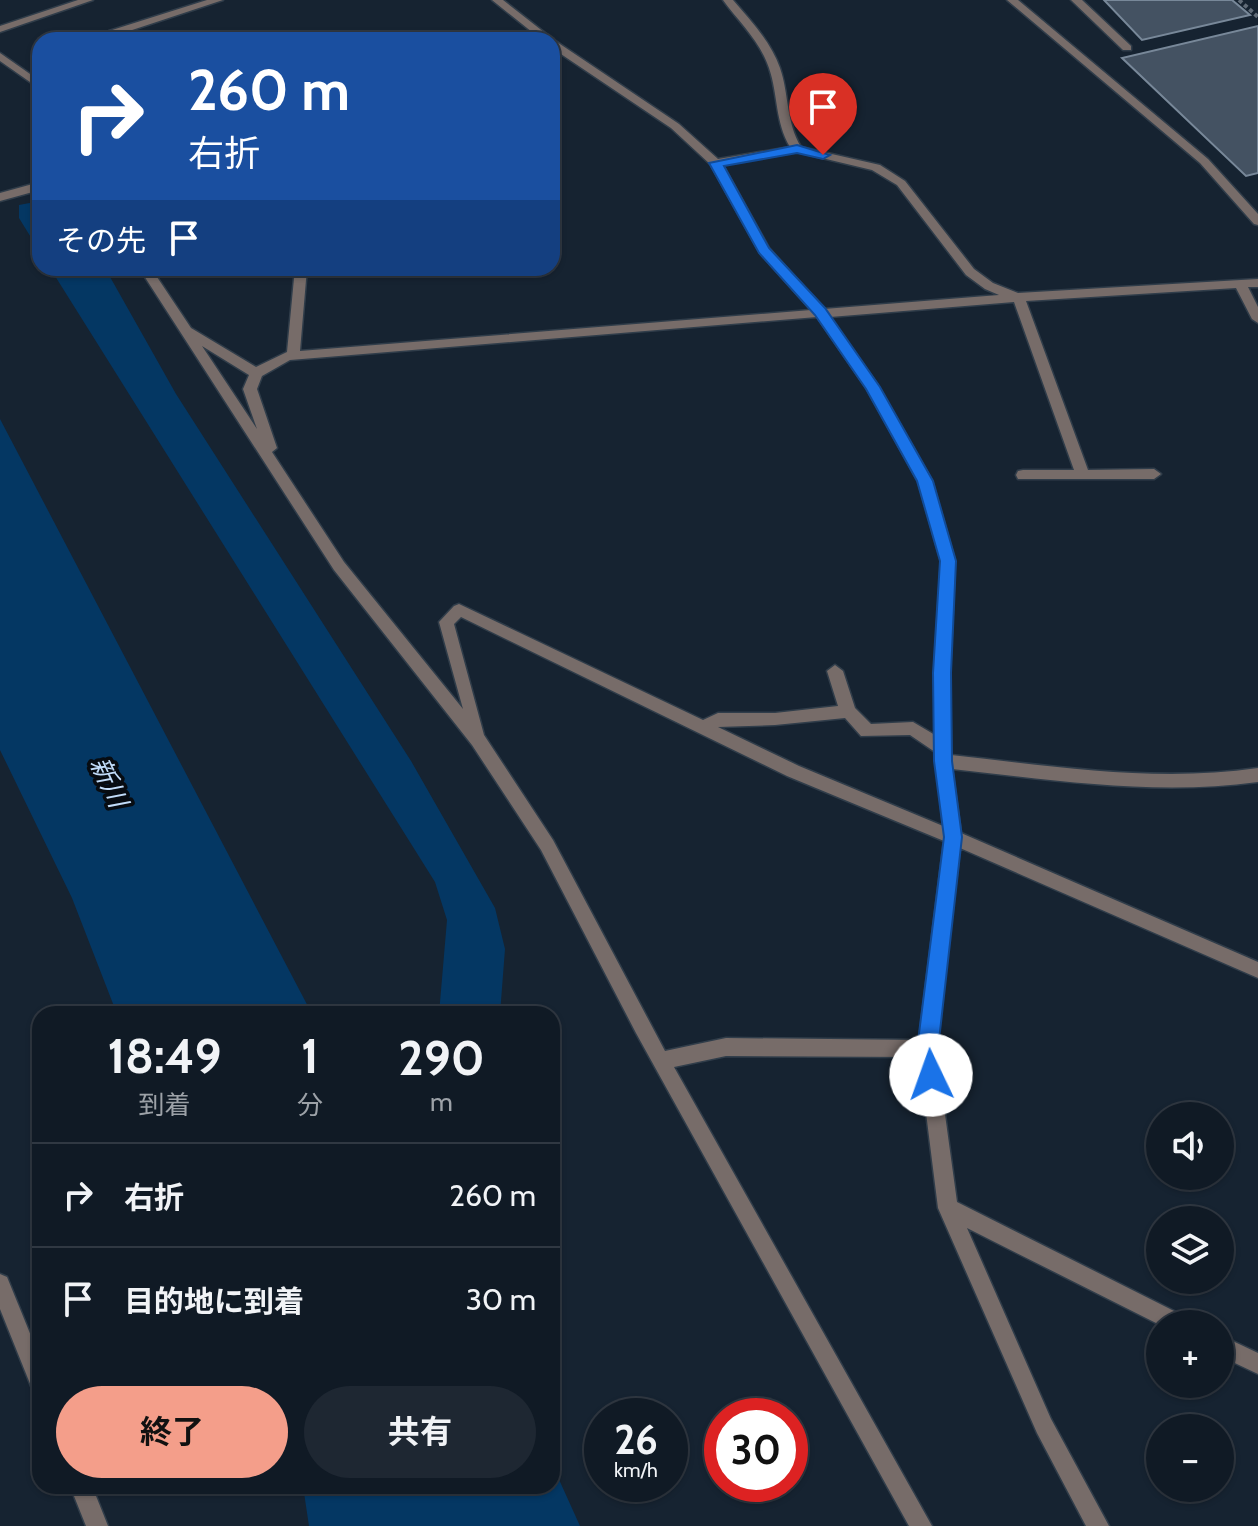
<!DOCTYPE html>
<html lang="ja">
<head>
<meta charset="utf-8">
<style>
	body { margin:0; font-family:Cabin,"Noto Sans JP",sans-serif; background:#1e2732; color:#f1f3f6; height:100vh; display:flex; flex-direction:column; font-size:30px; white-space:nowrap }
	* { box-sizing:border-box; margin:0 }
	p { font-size:26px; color:#9ca1a7 }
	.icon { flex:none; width:44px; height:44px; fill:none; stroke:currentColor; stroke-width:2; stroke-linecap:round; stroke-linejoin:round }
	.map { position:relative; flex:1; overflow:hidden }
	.side { position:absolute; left:32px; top:1006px; width:528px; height:488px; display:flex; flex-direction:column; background:#101a25; border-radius:24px; box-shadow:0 2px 6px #0004,0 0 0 2px #303842 }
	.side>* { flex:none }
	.top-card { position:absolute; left:32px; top:32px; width:528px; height:244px; border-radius:24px; box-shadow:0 2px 6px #0004,0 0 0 2px #303842; background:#1a4fa0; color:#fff; overflow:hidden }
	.tools { position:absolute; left:1146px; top:1102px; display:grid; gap:16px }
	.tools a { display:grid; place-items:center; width:88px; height:88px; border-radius:50%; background:#101a25; box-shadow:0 2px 6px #0004,0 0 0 2px #303842; font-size:40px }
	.speed { position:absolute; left:584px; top:1398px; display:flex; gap:16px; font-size:40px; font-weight:700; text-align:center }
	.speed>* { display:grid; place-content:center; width:104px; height:104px; border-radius:50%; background:#101a25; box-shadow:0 2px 6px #0004,0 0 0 2px #303842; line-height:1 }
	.speed small { font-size:20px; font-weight:400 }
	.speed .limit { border:12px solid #d22; background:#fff; color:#111 }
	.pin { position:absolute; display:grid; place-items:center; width:68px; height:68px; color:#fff; margin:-82px -34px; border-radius:50% 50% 50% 0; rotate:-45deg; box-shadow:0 0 8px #0007 }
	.pin .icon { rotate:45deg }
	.me { position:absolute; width:88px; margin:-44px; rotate:357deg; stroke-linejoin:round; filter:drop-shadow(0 0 6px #0008) }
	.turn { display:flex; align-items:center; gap:28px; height:168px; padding:0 24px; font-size:36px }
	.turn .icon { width:104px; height:104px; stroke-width:2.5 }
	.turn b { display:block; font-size:56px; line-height:68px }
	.then { display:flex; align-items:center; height:76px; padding:0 24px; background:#0003; gap:16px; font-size:30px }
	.eta { display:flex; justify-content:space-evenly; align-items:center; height:136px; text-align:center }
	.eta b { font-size:48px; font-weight:700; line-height:56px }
	.primary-button { display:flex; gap:16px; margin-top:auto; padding:16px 24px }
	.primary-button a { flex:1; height:92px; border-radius:48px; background:#f49e8a; color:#111; font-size:32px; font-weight:700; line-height:92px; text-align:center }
	.primary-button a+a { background:#1e2732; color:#f1f3f6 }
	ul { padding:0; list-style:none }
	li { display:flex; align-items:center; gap:24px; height:104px; padding:0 24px; border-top:2px solid #303842 }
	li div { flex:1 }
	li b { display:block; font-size:30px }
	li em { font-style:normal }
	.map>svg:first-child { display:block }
	.water { fill:#043763 }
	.building { fill:#445262; stroke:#788899; stroke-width:2 }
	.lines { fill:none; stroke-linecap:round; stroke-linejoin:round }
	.lane-casing { stroke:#303d4a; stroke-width:3 }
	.street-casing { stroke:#303d4a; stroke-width:3 }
	.path { stroke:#616c78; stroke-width:4; stroke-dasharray:4 3; stroke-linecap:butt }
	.lane { fill:#776c69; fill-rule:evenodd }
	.street { fill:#776c69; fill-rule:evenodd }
	.route { fill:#1a73e8; stroke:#114b97; stroke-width:2 }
	.labels { text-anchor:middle; stroke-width:7; stroke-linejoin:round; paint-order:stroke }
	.water-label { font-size:26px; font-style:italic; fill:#c2ddfa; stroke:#070c12 }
</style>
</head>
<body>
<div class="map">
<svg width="1258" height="1526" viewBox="0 0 1258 1526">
	<rect width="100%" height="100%" fill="#162331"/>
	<g class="water">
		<path d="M40 201V252L19 218V205Z"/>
		<path d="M50 268H105L176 394 411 761 495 908 505 949 500 1014H439L447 920 435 882Z"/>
		<path d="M0 419 312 1014H117L72 898 0 750Z"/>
		<path d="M552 1464 580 1526H309L303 1486H552Z"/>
	</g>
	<g class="building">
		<path d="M1104 0H1232L1250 15 1142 40Z"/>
		<path d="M1258 26V173L1246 176 1122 58Z"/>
	</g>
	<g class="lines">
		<g class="lane-casing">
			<path id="lane" d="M1071 0H1082L1131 46V50H1123Z"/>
		</g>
		<g class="street-casing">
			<g id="street">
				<path d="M78 0H93L0 32V26Z"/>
				<path d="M207 0H223L117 35 113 40H103L109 31Z"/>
				<path d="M492 0H503L554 40 679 124 718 159 790 147C775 122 778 94 769 68 760 41 739 22 723 0H733C751 21 771 42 780 68 789 94 786 122 801 147L880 165 905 181 974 269 993 283 1018 293 1258 279V287H1248L1258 307V323L1252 319 1236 288 1026 301 1088 470 1154 469 1161 474 1154 479H1018L1016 475 1018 471 1023 470H1074L1014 302 830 317 877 384 932 481 955 561 950 673 951 755C1054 766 1155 783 1258 768V782C1155 796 1054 780 952 769L961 833 1258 962V978L960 848 936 1049 957 1202 1186 1317 1189 1324 1160 1325 967 1228 1051 1419 1109 1526H1086L1037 1433 938 1208 919 1057 726 1056 674 1067 932 1526H909L636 1033 541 850 472 745 334 570 139 268H151L191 328 256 367 287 352 295 268H307L300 351 811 310 760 253 711 165 671 128 552 48V40H542ZM797 152 872 170 897 185 966 275 985 289 999 295 824 309 769 248 723 165ZM817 317 867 389 918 481 941 561 934 673 935 735 913 722 871 724 855 708 843 671 835 665 827 671 838 706 775 713H718L703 720 459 604 454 606 439 622 463 709 344 562 272 452 277 448 257 389 262 376 290 360ZM202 346 249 375 243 389 257 429ZM461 617 787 776 944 841 919 1040 726 1038 665 1051 553 840 484 735 454 624ZM845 718 861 736 910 735 935 752 943 826 799 766 718 727 775 725Z"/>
				<path d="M1007 0H1018L1208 159 1258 214V225L1254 224 1200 163Z"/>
				<path d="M0 53 40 81V89L0 61Z"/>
				<path d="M40 182V190L0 201V193Z"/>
				<path d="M0 1274 7 1277 40 1358V1394L33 1391 0 1309Z"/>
				<path d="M1220 1335 1258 1353V1374L1220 1356Z"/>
				<path d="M70 1486H92L108 1526H86Z"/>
			</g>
		</g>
		<path class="path" d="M1239 0 1258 17"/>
		<use href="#lane" class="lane"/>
		<use href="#street" class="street"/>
	</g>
	<path class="route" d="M797 145 830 155 823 159 797 153 724 166 769 248 825 308 880 387 933 481 956 561 951 673 952 761 962 837 938 1049 941 1075 938 1082 931 1085 923 1082 917 1049 944 837 934 761 933 673 940 561 917 481 866 389 815 315 759 253 709 163Z"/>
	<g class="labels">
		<g class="water-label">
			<text transform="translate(109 782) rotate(65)" y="9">新川</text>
		</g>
	</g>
</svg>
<div class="tools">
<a><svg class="icon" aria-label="sound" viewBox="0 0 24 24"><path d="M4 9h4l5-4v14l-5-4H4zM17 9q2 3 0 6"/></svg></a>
<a><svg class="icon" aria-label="layers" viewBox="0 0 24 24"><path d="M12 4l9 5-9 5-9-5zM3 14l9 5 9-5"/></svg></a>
<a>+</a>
<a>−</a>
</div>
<div class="speed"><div>26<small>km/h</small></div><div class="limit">30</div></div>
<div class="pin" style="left:823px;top:155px;background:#d93025"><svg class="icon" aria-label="arrive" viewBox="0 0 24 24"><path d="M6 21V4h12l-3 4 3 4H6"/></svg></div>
<svg class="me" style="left:931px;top:1075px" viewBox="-20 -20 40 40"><circle r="19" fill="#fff"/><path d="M0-13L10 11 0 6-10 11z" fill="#1a73e8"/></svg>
<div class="top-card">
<div class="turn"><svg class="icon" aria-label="right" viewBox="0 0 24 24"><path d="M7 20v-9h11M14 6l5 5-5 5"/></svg><div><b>260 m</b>右折</div></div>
<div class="then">その先<svg class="icon" aria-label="arrive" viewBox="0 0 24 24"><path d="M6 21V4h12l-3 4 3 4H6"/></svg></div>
</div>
<section class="side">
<div class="eta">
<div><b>18:49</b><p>到着</p></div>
<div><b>1</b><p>分</p></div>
<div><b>290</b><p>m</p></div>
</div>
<ul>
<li><svg class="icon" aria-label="right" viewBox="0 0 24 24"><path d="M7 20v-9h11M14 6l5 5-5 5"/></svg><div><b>右折</b></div><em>260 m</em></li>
<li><svg class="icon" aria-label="arrive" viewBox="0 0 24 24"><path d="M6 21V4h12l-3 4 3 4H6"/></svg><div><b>目的地に到着</b></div><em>30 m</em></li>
</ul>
<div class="primary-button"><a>終了</a><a>共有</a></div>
</section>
</div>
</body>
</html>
